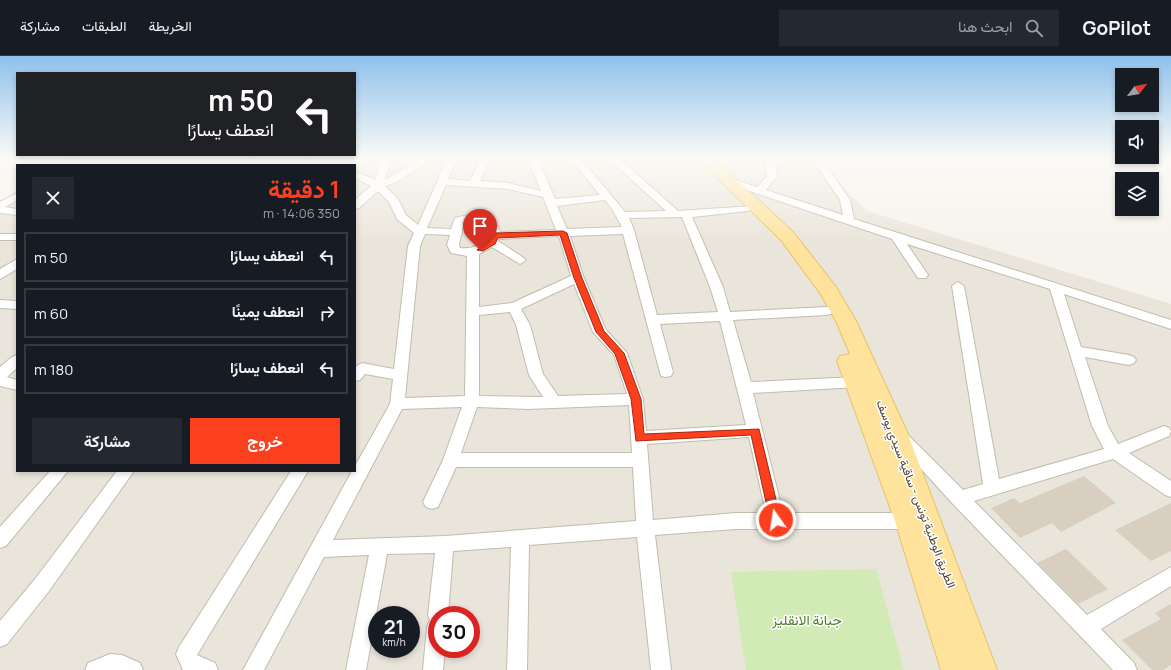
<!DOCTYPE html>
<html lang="ar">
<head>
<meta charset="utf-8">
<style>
	body { margin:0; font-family:Manrope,Vazirmatn,sans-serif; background:#242831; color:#f1f3f6; direction:rtl; height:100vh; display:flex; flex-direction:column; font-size:15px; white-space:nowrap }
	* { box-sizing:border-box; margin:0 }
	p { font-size:13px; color:#9ea1a6 }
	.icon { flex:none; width:22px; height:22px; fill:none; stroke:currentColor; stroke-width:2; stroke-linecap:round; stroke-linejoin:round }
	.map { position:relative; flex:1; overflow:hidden; direction:ltr }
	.sheet { position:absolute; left:16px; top:108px; width:340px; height:308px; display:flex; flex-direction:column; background:#171b24; border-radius:0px; box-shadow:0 2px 6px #0003; direction:rtl }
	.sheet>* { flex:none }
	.banner { position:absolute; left:16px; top:16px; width:340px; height:84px; border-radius:0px; box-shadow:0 2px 6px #0003; direction:rtl; background:#202124; color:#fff; overflow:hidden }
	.needle { width:26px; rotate:59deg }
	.buttons { position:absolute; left:1115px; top:12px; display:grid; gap:8px }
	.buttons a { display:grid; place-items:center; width:44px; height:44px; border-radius:0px; background:#171b24; box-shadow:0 2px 6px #0003; font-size:20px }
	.speed { position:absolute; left:368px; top:550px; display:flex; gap:8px; font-size:20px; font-weight:700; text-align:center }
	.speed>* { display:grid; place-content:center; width:52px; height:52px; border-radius:50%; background:#171b24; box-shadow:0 2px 6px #0003; line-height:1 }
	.speed small { font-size:10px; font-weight:400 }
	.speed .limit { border:6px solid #d22; background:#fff; color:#111 }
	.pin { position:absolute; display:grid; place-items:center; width:34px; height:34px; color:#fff; margin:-41px -17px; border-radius:50% 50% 50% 0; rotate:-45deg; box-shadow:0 0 4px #0007 }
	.pin .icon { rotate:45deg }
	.me { position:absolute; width:44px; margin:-22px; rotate:347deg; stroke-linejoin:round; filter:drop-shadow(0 0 3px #0008) }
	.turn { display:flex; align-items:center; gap:14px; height:84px; padding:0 16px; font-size:18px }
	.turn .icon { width:52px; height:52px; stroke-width:2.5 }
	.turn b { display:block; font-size:28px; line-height:34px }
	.round { display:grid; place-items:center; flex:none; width:42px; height:42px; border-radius:0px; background:#242831 }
	.headline { display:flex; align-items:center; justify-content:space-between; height:68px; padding:0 16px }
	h1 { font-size:24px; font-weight:700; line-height:30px; color:#fc3f1d }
	.button { display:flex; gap:8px; margin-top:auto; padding:8px 16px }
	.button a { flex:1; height:46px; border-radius:0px; background:#fc3f1d; color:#fff; font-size:16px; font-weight:700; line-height:46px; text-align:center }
	.button a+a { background:#242831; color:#f1f3f6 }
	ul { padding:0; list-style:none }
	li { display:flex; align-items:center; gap:12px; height:50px; margin:0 8px 6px; padding:0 8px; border:2px solid #363941; border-radius:0px }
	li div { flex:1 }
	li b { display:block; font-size:15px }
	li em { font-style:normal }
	header { display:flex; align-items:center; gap:24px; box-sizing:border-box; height:56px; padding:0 20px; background:#171b24; border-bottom:1px solid #363941 }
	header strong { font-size:19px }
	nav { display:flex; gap:22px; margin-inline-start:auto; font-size:14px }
	.search { width:280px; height:36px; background:#242831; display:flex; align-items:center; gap:10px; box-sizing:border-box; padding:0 14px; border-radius:0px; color:#9ea1a6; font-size:15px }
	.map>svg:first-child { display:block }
	.residential { fill:#eae5da; fill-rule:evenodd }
	.green { fill:#d2eab5 }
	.building { fill:#d8cfc1 }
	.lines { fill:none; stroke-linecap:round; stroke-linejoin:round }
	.minor-casing { stroke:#c2bbae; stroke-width:2 }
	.primary-casing { stroke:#e6c16a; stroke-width:2 }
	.minor { fill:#fff; fill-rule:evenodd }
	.primary { fill:#ffe39c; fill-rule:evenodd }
	.route { fill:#fc3f1d; stroke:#a42913 }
	.labels { text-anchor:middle; stroke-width:3; stroke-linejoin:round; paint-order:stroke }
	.street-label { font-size:12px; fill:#4b4439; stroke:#fff }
	.near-park-label { font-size:14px; fill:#4a7f2a; stroke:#fff }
</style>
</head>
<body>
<header>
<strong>GoPilot</strong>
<div class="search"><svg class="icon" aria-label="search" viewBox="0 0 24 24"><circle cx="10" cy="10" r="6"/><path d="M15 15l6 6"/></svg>ابحث هنا</div>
<nav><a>الخريطة</a><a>الطبقات</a><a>مشاركة</a></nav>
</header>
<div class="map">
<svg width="1171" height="614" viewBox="0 0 1171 614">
	<rect width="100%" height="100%" fill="#f6f3ec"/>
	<path class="residential" d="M0 103H811L822 109 867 155 1171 248V614H0V145L17 135V415H355V109H58L61 107ZM377 559H411V593H377ZM437 559H471V593H437Z"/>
	<path class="green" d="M876 513 904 614H746L731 516Z"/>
	<g class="building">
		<path d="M1084 420 1116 447 1061 476 1052 467 1020 482 991 452 1014 442 1020 447Z"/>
		<path d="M1171 447V495L1151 505 1115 474Z"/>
		<path d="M1066 493 1108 533 1078 548 1037 507Z"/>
		<path d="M1171 548V609L1163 614H1152L1122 584 1161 563 1155 557Z"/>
	</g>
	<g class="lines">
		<g class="minor-casing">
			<g id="minor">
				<path d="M68 103H80L72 109H61Z"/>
				<path d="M153 103H305L320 107 322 109 150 108 148 106Z"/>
				<path d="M381 103H391L385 124 420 103H432L395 127 385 130 398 143 406 159 418 169 447 103H457L448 123 470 125 480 103H490L480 125 508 127 541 135 528 103H538L555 143 600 139 571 103H581L625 156 666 155 609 103H620L678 155 752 150 753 152 748 155 692 161 723 231 730 256 826 251 831 252 832 255 831 258 826 259 733 264 751 326 857 321 862 322 864 326 862 330 857 331 753 337 783 457H909L915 460 918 465 915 470 909 473H736L655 479 671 614H651L637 481 529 489 527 614H507L511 491 453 495 448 559H437V593H445L443 614H423L427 571 430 564 428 559 435 497 387 498 366 614H346L369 499 324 501 264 614H243L352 415H355V410L390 348 393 323 365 318 360 324 355 325V311L362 307 394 313 408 190 414 177 397 163 389 146 378 135 359 152 355 153V144L371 130 355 122V115L375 124ZM446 129 508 133 543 141 556 174 500 176C494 156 472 157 455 162L451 173 427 172ZM605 144 612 153 622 171 567 173 557 150ZM682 161 710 231 718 256 657 259 634 174 629 162ZM470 164C481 165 488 168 489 180 482 190 472 193 460 192L459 189 464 166ZM425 178 450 179 447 189 451 197 467 200 465 340 405 342 420 190ZM623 178 661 320 666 321 671 320 673 316 660 268 720 265 746 369 646 375 643 343 627 297 606 274 584 222 570 180ZM559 180 571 220 512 247 479 251V198L492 191 520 208 526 204 524 202 498 185 499 183ZM574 228 593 276 614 299 627 338 558 340 543 318 530 269 521 253ZM510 256 516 269 529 319 543 341 479 340V259ZM629 349 632 397H461L477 351 528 353ZM462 351 443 404 423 446 426 451 432 453 438 451 456 411H633L636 465 445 480 333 484 402 353ZM749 381 766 457H736L653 464 647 388Z"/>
				<path d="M765 103H775L777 120 766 134 843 159 840 144 812 103H822L850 144 854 163 1171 264V273L1064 238 1081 291 1129 299 1134 301 1136 304 1134 307 1129 309 1085 301 1108 370 1118 388 1164 370 1169 372 1171 375 1169 380 1129 397 1171 425V441L1165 439 1113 403 974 445 1087 559 1171 511V530L1101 573 1134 607 1137 614H1113L953 448 893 382 895 378 901 376 907 378 963 434 983 428 952 230 958 226 964 230 999 423 1104 393 1092 370 1050 233 907 188 928 219 926 222H918L892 183 726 127 725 125 730 122 757 131 767 120Z"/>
				<path d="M17 137V144L5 151 17 153V159L0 157V146Z"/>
				<rect x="0" y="178" width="17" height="6"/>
				<path d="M17 203V213L0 223V213Z"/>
				<path d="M0 244 17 245V253L0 252Z"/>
				<path d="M17 299V312L7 321 17 324V334L0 330V311L12 301Z"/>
				<path d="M50 415H68L6 490 0 492V471Z"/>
				<path d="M117 415H134L49 535 7 588 0 591V565L35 523Z"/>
				<path d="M291 415H308L197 599 215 607 218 614H183L176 598 179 591Z"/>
				<path d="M110 598 122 599 140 607 143 614H85L88 607Z"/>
			</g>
		</g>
		<g class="primary-casing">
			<path id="primary" d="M698 103H714L793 176 836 231 856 265 907 376 997 614H941L895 465 837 305 840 300 850 298 836 265 820 237 781 184Z"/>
		</g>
		<use href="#minor" class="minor"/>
		<use href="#primary" class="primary"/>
	</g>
	<linearGradient id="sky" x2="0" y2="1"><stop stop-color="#8fc1ec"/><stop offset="0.54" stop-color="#fbfaf6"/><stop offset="1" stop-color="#fbfaf6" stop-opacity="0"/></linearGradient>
	<rect width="1171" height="189" fill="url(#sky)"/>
	<path class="route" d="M563 175 567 177 582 222 604 275 624 297 641 343 644 378 759 373 781 464 780 467 776 469 772 467 770 464 751 379 636 385 631 343 615 298 596 276 574 222 560 179 498 182 495 188 483 195 477 194 489 185 493 178 495 177Z"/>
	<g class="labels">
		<g class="street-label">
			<text transform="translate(916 438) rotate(69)" y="4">الطريق الوطنية تونس - ساقية سيدي يوسف</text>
		</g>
		<g class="near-park-label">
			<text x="807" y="569">جبانة الانقليز</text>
		</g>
	</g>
</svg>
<div class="buttons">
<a><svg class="needle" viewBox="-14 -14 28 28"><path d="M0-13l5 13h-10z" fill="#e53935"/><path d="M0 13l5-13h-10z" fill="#9ea1a6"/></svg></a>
<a><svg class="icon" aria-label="sound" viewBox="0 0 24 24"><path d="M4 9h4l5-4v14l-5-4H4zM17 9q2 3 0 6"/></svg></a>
<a><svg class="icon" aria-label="layers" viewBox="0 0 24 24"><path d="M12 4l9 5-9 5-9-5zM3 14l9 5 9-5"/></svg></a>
</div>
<div class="speed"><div>21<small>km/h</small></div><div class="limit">30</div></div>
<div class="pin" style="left:480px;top:194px;background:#d93025"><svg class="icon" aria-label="arrive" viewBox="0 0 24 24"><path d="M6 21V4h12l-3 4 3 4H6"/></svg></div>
<svg class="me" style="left:776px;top:464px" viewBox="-20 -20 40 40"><circle r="17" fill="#fc3f1d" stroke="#fff" stroke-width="3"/><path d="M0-11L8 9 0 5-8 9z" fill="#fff"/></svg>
<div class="banner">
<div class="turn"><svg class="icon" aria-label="left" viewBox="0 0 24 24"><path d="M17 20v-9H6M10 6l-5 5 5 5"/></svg><div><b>50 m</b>انعطف يسارًا</div></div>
</div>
<section class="sheet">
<div class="headline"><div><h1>1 دقيقة</h1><p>350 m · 14:06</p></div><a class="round"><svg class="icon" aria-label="close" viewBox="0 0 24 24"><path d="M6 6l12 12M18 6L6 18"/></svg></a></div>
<ul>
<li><svg class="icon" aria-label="left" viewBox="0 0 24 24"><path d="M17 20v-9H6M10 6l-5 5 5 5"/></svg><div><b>انعطف يسارًا</b></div><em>50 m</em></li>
<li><svg class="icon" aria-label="right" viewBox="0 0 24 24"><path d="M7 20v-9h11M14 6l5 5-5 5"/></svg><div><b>انعطف يمينًا</b></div><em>60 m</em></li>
<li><svg class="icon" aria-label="left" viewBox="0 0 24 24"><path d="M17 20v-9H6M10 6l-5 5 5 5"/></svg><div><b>انعطف يسارًا</b></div><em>180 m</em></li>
</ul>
<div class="button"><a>خروج</a><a>مشاركة</a></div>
</section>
</div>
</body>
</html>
